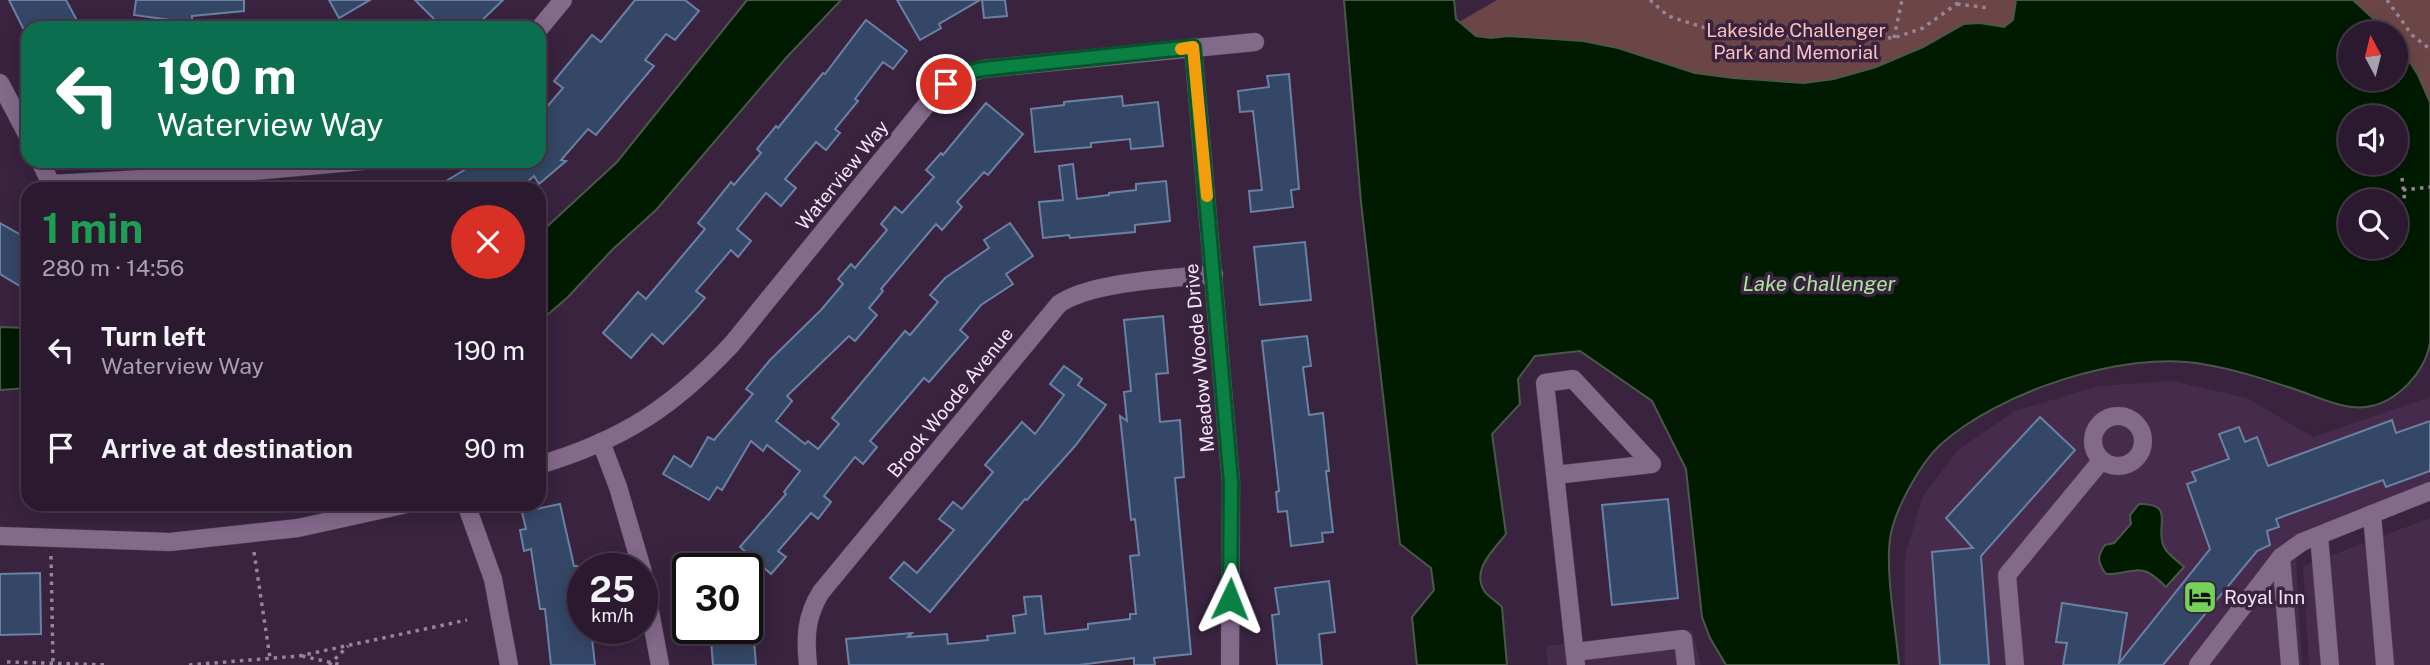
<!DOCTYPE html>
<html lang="en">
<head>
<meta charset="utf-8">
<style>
	body { margin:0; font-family:"Public Sans",sans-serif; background:#332337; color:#f1f3f6; height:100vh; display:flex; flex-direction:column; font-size:26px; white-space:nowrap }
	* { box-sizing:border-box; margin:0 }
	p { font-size:23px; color:#a6a1aa }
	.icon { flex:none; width:38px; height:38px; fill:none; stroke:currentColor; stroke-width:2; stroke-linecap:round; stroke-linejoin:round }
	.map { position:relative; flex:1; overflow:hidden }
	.panel { position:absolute; left:21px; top:182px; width:525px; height:329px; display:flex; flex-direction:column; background:#2b1a2f; border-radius:21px; box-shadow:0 4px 18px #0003,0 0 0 2px #47384b }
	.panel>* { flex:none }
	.hud { position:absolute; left:21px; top:21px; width:525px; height:147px; border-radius:21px; box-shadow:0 4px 18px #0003,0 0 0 2px #47384b; background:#0b6e4f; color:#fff; overflow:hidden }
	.needle { width:46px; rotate:353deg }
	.buttons { position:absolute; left:2338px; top:21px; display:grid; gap:14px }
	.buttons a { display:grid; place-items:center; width:70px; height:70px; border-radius:50%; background:#2b1a2f; box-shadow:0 4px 18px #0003,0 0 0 2px #47384b; font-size:35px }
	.speed { position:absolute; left:567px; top:553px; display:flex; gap:14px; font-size:35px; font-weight:700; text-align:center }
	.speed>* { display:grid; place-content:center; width:91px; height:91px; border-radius:50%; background:#2b1a2f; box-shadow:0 4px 18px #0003,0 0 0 2px #47384b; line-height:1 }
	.speed small { font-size:18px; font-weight:400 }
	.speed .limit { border:4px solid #111; border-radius:10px; background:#fff; color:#111 }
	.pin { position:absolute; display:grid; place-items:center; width:60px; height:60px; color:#fff; margin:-30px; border:4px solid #fff; border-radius:50%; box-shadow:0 2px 7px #0007 }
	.me { position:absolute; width:77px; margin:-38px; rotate:2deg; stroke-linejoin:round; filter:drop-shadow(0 0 5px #0008) }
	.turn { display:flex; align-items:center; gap:24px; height:147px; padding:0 21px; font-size:32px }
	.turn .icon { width:91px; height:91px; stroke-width:2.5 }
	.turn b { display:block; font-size:49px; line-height:60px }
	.round { display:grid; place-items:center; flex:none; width:74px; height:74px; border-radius:37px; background:#332337 }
	.overview { display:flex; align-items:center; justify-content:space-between; height:119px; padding:0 21px }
	h1 { font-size:42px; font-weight:700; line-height:52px; color:#1e9e55 }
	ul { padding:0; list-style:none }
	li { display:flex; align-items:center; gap:21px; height:98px; padding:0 21px }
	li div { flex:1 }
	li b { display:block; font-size:26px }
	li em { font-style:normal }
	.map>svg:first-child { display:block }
	.built { fill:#462b4c }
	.green { fill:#6c4646 }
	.water { fill:#011b00; stroke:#4a584a; stroke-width:2; fill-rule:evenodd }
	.building { fill:#344766; stroke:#6b81a3; stroke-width:2 }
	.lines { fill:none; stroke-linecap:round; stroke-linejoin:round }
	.minor-casing { stroke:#534058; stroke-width:19 }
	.path { stroke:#96849b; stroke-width:3.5; stroke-dasharray:3.5 5; stroke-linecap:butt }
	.minor { stroke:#83698a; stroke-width:18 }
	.route-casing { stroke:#07532c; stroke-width:18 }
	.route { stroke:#0b8043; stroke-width:12 }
	.slow { stroke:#f59e0b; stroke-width:12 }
	.labels { text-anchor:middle; stroke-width:7; stroke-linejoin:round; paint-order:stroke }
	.park-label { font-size:19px; fill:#fbbfbe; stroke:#39233f }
	.street-label { font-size:19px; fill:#f4e6f8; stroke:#39233f }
	.poi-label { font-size:19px; fill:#f4e6f8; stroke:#39233f; text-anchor:start }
	.water-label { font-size:21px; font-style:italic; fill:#aae59b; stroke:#39233f }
</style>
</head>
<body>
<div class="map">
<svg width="2430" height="665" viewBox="0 0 2430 665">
	<rect width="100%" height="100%" fill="#39233f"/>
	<g class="built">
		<path d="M2173 381 2247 398 2313 437 2430 397V486L2295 541 2302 665H1905V555L1923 496 1959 449 2015 411 2098 386Z"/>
		<path d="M2430 518V665H2309L2303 566Z"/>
		<path d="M1692 630 1701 665H1548L1546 646Z"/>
	</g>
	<g class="green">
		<path d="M1497 0H2016L2013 20 2004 28 1980 23 1958 27 1923 47 1876 67 1834 79 1804 83 1733 78 1695 73 1618 48 1583 41 1508 36 1491 38 1476 36 1459 22Z"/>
		<path d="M2353 0H2430V102L2418 75 2396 40V33H2389Z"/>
	</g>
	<g class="water">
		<path d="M747 0H841L786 58 657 209 612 250 568 297 539 322V234L617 162Z"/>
		<path d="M1344 0H1454L1456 19 1476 36 1491 38 1508 36 1583 41 1618 48 1695 73 1733 78 1804 83 1834 79 1876 67 1923 47 1964 24 1980 23 2004 27 2013 20 2016 0H2353L2389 33H2350V79H2396V40L2418 75 2430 102V343C2425 372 2397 403 2366 407 2343 410 2316 396 2294 389 2264 379 2234 369 2202 364 2124 350 1998 392 1940 445 1920 464 1897 506 1891 533 1884 566 1896 629 1899 665H1726L1710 638 1702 617 1686 469 1652 401 1580 351 1535 356 1518 379 1520 404 1492 434 1506 534C1494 550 1470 570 1485 592 1489 597 1497 602 1502 607L1507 665H1417L1412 617 1434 590 1431 568 1400 544 1361 202ZM2350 117H2396V163H2350ZM2350 201H2396V247H2350Z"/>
		<path d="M0 327 28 328V388L0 390Z"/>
		<path d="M2139 504C2177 503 2154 528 2164 547 2168 555 2178 561 2184 567L2166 587C2161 582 2154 575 2147 572 2136 567 2120 575 2106 574 2097 562 2097 556 2105 545L2114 543 2131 524 2130 515Z"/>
	</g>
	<g class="building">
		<path d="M9 0H66L81 28H23Z"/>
		<path d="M136 0H244V11L192 16V23L134 15Z"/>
		<path d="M329 0H370L339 18Z"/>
		<path d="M415 0H503L474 28H443Z"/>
		<path d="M635 0H685L699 11 675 40 666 34 645 60 654 66 596 135 588 129 561 160 566 161 539 184 534 176 519 189H433L479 161H539V116L563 88 554 81 592 35 601 42Z"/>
		<path d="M897 0H980L939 24 941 28 920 40Z"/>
		<path d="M982 0H1005L1007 16 984 18Z"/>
		<path d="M866 20 907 51 893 69 883 62 855 99 858 101 835 129 840 133 826 150 816 142 785 179 796 188 781 206 766 193 737 229 751 241 738 257 731 250 696 291 705 298 690 315 663 344 652 334 631 358 603 333 638 292 646 299 705 229 698 223 731 182 734 185 761 153 757 149 776 126 778 128 823 73 825 74Z"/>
		<path d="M1289 74 1299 189 1291 190 1293 207 1251 212 1249 191 1262 190 1253 111 1240 112 1238 91 1269 87 1267 76Z"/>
		<path d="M1122 96 1123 106 1158 102 1163 146 1131 149 1130 139 1091 143V147L1035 152 1031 109 1064 105V102Z"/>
		<path d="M986 103 1023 134 988 175 984 172 957 202 962 207 942 230 936 224 881 289 883 291 869 308 877 315 855 341 849 336 787 396 792 401 776 421 805 444 808 441 818 449 839 424 832 418 905 331 910 335 938 302 930 295 945 278 989 248 984 240 1010 223 1033 256 1006 274 1013 284 981 305 960 330 968 337 929 382 924 378 870 441 877 447 863 464 855 457 824 496 831 502 818 519 811 513 778 551 786 557 771 574 740 547 786 494 784 492 800 471 767 445 763 451 751 441 722 490 717 487 709 500 663 474 674 456 691 467 708 437 714 440 753 394 746 389 770 360 821 310 843 284 838 279 851 264 855 268 887 230 881 224 895 207 902 213 934 177 926 170 941 153 943 155Z"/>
		<path d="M1073 164 1077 199 1109 195V193L1136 190V184L1166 181 1170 221 1135 225V232L1070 238 1069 235 1043 238 1039 202 1063 200 1059 166Z"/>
		<path d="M0 223 28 239V272L20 286 0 274Z"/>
		<path d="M1305 242 1311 300 1260 305 1254 247Z"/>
		<path d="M1163 316 1168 373 1156 374 1160 422 1180 420 1184 477 1175 478 1191 654 1154 658 1155 665H1134V658L1079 665H849L846 639 912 633 908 637 947 634 948 644 988 640 987 636 1015 633 1013 616 1026 614 1024 597 1041 596 1045 634 1088 629V624L1130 619V614H1136L1130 556 1139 555 1135 519 1131 520 1120 416 1127 421 1124 392 1131 391 1124 320Z"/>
		<path d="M1307 336 1311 366 1303 367 1309 415 1323 413 1329 471H1326L1333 532 1322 533 1323 542 1291 546 1287 511 1278 512 1276 492 1279 491 1262 341Z"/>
		<path d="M1064 366 1082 379 1078 385 1106 405 1075 446 1027 500 1025 499 930 612 890 578 904 562 917 573 954 530 939 519 953 502 962 509 993 472 985 465 1022 422 1035 434 1064 395 1050 384Z"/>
		<path d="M2040 417 2075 450 1981 556 1989 665H1940L1932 552 1973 548 1946 518Z"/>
		<path d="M2392 420 2396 433 2430 421V471L2386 487 2383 480 2276 519 2279 527 2267 531 2270 545 2257 551 2163 665H2063L2067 643 2056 642 2062 603 2127 613 2119 663 2210 549 2187 484 2196 481 2192 472 2229 459 2219 434 2239 427 2245 442 2257 437 2268 466Z"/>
		<path d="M1668 499 1678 598 1612 605 1602 505Z"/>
		<path d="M560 504 574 566H578L583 598V630L591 629 595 665H551L545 609H540L531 549 524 551 520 530 526 529 522 512Z"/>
		<path d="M40 573 41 634 0 635V574Z"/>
		<path d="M1329 581 1335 632 1319 634 1322 665H1277L1272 615 1279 614 1275 588Z"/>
		<path d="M710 628H753L756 665H713Z"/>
	</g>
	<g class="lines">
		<g class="minor-casing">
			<g id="minor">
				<path d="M539 29 563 0"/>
				<path d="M1193 47 1231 482 1230 665"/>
				<path d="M0 83 28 136"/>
				<path d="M40 161 51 184 198 176 363 161"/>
				<circle cx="2118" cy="441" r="25"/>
				<path d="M601 442 618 487 642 569"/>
				<path d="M539 465C623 440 673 407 732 344L936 93 957 77 983 69 1255 42"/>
				<path d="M1555 475 1652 464 1573 379 1545 383 1576 665"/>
				<path d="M466 504 493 579 509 665"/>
				<path d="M2372 514 2385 665"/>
				<path d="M0 536 170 542 298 528 407 504"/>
				<path d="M2319 536 2330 665"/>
				<path d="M2281 557 2290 665"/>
				<path d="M642 569 660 665"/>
				<path d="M1575 652 1683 639 1686 665"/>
				<path d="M808 665C805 637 806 616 821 592L1059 304C1093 281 1171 279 1214 274"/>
				<path d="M2015 665 2007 575 2101 461"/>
				<path d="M2198 665 2281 557 2302 542 2430 491"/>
			</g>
		</g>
		<g class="path">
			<path d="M1650 0 1668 16 1715 31 1769 35 1894 38 1923 28 1962 0"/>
			<path d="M2387 0 2412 35 2430 49"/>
			<path d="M1957 4 1989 8"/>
			<path d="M1894 38 1902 0"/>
			<path d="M2402 178 2405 203"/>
			<path d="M2403 190 2430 187"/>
			<path d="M254 552 270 658"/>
			<path d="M51 556 53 663"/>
			<path d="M302 656 342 665"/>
			<path d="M7 662 109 665"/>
			<path d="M189 665 299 656 467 620"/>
			<path d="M329 665 348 646"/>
		</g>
		<use href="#minor" class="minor"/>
	</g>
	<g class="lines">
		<g class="route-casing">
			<path id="route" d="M946 84 970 72 983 69 1193 47 1231 482 1230 599"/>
		</g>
		<use href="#route" class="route"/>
		<path class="slow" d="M1181 49 1193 47 1207 196"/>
	</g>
	<defs>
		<g id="hotel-square" transform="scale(1.75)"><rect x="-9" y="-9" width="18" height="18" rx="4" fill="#74d25b" stroke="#39233f"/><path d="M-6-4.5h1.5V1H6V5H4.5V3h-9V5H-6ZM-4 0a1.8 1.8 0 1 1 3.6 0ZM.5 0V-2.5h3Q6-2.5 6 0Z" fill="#111"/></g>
	</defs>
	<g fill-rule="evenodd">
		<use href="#hotel-square" x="2200" y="597"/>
	</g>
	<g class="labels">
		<g class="park-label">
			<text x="1796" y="37">Lakeside Challenger<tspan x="1796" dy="22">Park and Memorial</tspan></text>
		</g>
		<g class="street-label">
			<text transform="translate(842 175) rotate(-51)" y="7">Waterview Way</text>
			<text transform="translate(1199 358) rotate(-95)" y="7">Meadow Woode Drive</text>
			<text transform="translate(950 402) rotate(-51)" y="7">Brook Woode Avenue</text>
		</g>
		<g class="poi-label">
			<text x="2224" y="604">Royal Inn</text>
		</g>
		<g class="water-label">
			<text x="1819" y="291">Lake Challenger</text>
		</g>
	</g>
</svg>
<div class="buttons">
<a><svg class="needle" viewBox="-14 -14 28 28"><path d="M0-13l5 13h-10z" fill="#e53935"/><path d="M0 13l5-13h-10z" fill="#a6a1aa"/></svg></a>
<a><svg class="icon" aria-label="sound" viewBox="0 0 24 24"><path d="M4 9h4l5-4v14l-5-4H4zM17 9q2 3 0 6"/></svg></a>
<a><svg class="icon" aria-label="search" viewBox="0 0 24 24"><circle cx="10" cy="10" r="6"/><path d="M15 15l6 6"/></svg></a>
</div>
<div class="speed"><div>25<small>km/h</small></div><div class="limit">30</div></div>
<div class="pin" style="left:946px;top:84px;background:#d93025"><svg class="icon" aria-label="arrive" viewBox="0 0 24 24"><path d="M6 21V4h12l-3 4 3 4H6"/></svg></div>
<svg class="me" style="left:1230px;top:599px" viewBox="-20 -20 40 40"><path d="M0-17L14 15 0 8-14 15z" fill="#0b8043" stroke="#fff" stroke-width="4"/></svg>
<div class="hud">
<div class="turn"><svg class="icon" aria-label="left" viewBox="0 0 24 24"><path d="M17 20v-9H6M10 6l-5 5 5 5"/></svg><div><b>190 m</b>Waterview Way</div></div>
</div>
<section class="panel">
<div class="overview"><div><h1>1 min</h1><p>280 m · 14:56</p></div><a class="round" style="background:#d93025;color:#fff"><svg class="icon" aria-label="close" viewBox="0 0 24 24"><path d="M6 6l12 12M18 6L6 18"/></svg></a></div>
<ul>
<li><svg class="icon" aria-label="left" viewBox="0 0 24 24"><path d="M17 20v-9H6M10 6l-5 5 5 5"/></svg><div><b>Turn left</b><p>Waterview Way</p></div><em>190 m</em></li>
<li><svg class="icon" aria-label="arrive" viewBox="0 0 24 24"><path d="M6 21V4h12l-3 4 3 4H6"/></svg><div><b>Arrive at destination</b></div><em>90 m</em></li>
</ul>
</section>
</div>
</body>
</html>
